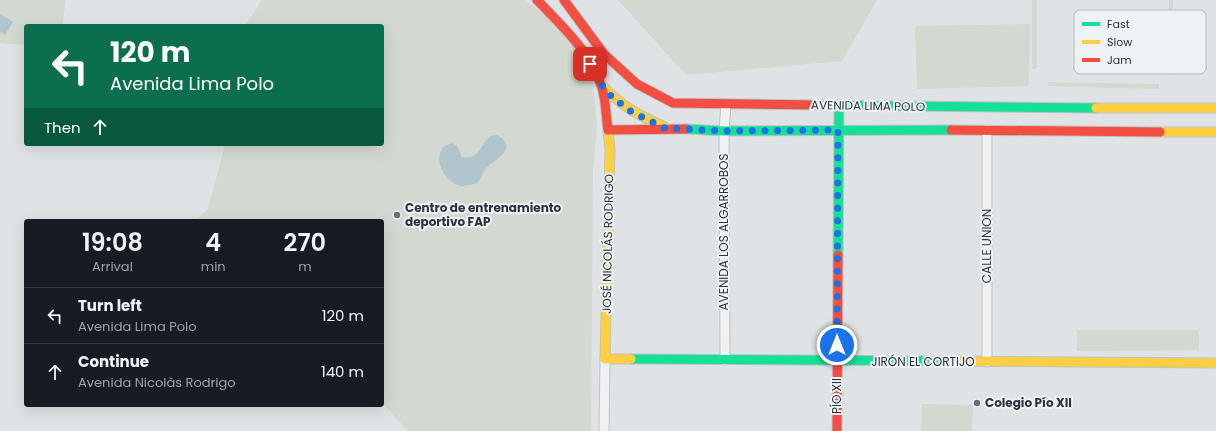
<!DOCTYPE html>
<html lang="en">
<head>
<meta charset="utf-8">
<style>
	body { margin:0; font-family:Poppins,sans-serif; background:#242831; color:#f1f3f6; height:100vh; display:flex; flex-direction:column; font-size:15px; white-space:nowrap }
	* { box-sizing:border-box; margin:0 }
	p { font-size:13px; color:#9ea1a6 }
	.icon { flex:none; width:22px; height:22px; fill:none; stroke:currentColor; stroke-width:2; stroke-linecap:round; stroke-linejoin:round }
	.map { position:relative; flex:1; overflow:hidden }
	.sheet { position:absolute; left:24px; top:219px; width:360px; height:188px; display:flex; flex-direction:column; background:#171b24; border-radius:4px; box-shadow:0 4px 16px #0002 }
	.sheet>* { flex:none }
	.hud { position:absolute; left:24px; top:24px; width:360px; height:122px; border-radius:4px; box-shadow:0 4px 16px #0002; background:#0b6e4f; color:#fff; overflow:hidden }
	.pin { position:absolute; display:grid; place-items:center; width:34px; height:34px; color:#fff; margin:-17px; border-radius:8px; box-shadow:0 2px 6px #0006 }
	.me { position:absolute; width:44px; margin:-22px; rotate:0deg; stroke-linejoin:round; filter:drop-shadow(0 0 3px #0008) }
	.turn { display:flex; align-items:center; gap:14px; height:84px; padding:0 20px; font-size:18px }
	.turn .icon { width:52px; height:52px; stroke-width:2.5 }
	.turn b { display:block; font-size:28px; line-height:34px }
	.then { display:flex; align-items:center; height:38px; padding:0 20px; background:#0003; gap:8px; font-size:15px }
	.eta { display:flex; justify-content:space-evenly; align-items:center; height:68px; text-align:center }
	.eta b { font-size:24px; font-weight:600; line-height:28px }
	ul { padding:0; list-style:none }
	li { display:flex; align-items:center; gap:12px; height:56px; padding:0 20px; border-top:1px solid #363941 }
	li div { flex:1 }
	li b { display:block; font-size:15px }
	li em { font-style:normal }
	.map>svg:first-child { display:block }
	.green { fill:#d3d8d1 }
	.water { fill:#b1c5cd }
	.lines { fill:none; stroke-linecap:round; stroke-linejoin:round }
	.street-casing { stroke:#bfc1c3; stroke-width:11 }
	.fast-casing { stroke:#bfc1c3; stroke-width:11 }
	.slow-casing { stroke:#bfc1c3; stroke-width:11 }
	.jam-casing { stroke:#bfc1c3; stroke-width:11 }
	.street { stroke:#eff1f2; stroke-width:9 }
	.fast { stroke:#16e098; stroke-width:9 }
	.slow { stroke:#ffcf43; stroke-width:9 }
	.jam { stroke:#f24e42; stroke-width:9 }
	.route { stroke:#1a73e8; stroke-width:7; stroke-dasharray:0 12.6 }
	.poi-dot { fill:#697177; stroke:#eef2f4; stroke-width:1.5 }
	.labels { text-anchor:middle; stroke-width:4; stroke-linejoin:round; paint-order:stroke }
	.street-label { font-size:12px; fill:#29343c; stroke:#eef2f4 }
	.poi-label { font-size:12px; font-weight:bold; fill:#29343c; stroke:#eef2f4; text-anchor:start }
	.key { fill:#eef2f4; stroke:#b3b9bd; stroke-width:1 }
	.key-label { font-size:11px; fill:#29343c }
</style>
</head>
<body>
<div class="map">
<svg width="1216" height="431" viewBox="0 0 1216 431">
	<rect width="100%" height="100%" fill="#e0e3e5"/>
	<g class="green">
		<path d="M0 0H66L62 26H26V45L0 43Z"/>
		<path d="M262 0H524L551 19 570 40 593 84 597 125 593 171 591 431H408L382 403V221H195L208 209 224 149 222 144H382V26H245Z"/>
		<path d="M618 0H877L842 61 686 75Z"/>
		<rect x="1032" y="0" width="5" height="69"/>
		<path d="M1169 0H1173V28L1171 31H1161L1158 28V18H1169Z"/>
		<path d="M1030 24 1029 86 917 89 915 26Z"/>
		<path d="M1161 45 1172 46V75H1168V50H1158Z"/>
		<path d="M1048 82 1157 84H1159V89L1048 86Z"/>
		<path d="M1077 330H1199V350L1077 351Z"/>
		<path d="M922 404 973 405 972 431H921Z"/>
	</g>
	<g class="water">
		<path d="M0 14 13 22 5 35 0 32Z"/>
		<path d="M497 135C521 149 492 160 485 170 482 174 481 179 477 183 472 184 466 186 461 186 442 183 428 149 452 143L457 146 462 157C479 160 480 146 490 136Z"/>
	</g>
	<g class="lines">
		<g class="street-casing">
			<g id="street">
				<path d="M987 130V362"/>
				<path d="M725 360 724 131 726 104"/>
				<path d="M604 431 605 359"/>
			</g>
		</g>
		<g class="fast-casing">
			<g id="fast">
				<path d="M819 105 1096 108"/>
				<path d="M686 129 724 131 951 130"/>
				<path d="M838 255 839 105"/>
				<path d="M631 359 947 361"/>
			</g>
		</g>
		<g class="slow-casing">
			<g id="slow">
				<path d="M601 84C619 105 640 116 665 127"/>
				<path d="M1096 108H1216"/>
				<path d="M608 130 610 149 605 359H631"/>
				<path d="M1160 132H1216"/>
				<path d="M947 361 1216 363"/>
			</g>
		</g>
		<g class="jam-casing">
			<g id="jam">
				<path d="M537 0C562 26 591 52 602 88 606 101 606 116 608 130L686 129"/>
				<path d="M564 0 604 54 637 84 673 103 819 105"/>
				<path d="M951 130 1160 132"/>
				<path d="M837 431 838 255"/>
			</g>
		</g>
		<use href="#street" class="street"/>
		<use href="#fast" class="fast"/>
		<use href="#slow" class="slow"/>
		<use href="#jam" class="jam"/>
	</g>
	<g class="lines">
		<path class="route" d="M590 64 601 84 612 97 632 112 665 128 724 131 838 130 837 345"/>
	</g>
	<g class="poi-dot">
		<circle cx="397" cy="215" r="4"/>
		<circle cx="977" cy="403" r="4"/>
	</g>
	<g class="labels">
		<g class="street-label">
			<text transform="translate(868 106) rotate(1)" y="4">AVENIDA LIMA POLO</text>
			<text transform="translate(724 232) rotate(-90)" y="4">AVENIDA LOS ALGARROBOS</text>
			<text transform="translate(608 244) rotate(-89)" y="4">JOSÉ NICOLÁS RODRIGO</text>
			<text transform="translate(987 246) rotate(-90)" y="4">CALLE UNION</text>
			<text x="923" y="366">JIRÓN EL CORTIJO</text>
			<text transform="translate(837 396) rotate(-90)" y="4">PÍO XII</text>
		</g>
		<g class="poi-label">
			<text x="405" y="212">Centro de entrenamiento<tspan x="405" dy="14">deportivo FAP</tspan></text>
			<text x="985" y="407">Colegio Pío XII</text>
		</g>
	</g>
	<rect x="1074" y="10" width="132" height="64" rx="6" class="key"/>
	<rect x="1082" y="22" width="18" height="4" fill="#16e098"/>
	<rect x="1082" y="40" width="18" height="4" fill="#ffcf43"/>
	<rect x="1082" y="58" width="18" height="4" fill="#f24e42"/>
	<g class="key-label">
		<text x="1107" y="28">Fast</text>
		<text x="1107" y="46">Slow</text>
		<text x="1107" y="64">Jam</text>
	</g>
</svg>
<div class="pin" style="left:590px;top:64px;background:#d93025"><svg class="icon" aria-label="arrive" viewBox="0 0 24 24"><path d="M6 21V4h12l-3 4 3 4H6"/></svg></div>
<svg class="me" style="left:837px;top:345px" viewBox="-20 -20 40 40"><circle r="17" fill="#1a73e8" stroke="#fff" stroke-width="3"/><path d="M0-11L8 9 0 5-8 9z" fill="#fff"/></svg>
<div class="hud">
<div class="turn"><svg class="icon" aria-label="left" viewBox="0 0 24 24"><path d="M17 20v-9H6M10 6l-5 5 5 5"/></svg><div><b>120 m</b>Avenida Lima Polo</div></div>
<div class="then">Then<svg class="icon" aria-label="ahead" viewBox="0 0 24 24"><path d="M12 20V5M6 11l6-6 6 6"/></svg></div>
</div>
<section class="sheet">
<div class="eta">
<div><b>19:08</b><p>Arrival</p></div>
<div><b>4</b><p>min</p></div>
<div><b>270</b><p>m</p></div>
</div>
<ul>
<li><svg class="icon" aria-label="left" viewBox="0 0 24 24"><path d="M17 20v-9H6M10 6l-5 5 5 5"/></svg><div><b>Turn left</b><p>Avenida Lima Polo</p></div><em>120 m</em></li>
<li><svg class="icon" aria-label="ahead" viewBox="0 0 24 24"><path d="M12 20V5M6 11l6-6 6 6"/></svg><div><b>Continue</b><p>Avenida Nicolàs Rodrigo</p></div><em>140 m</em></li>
</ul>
</section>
</div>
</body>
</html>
